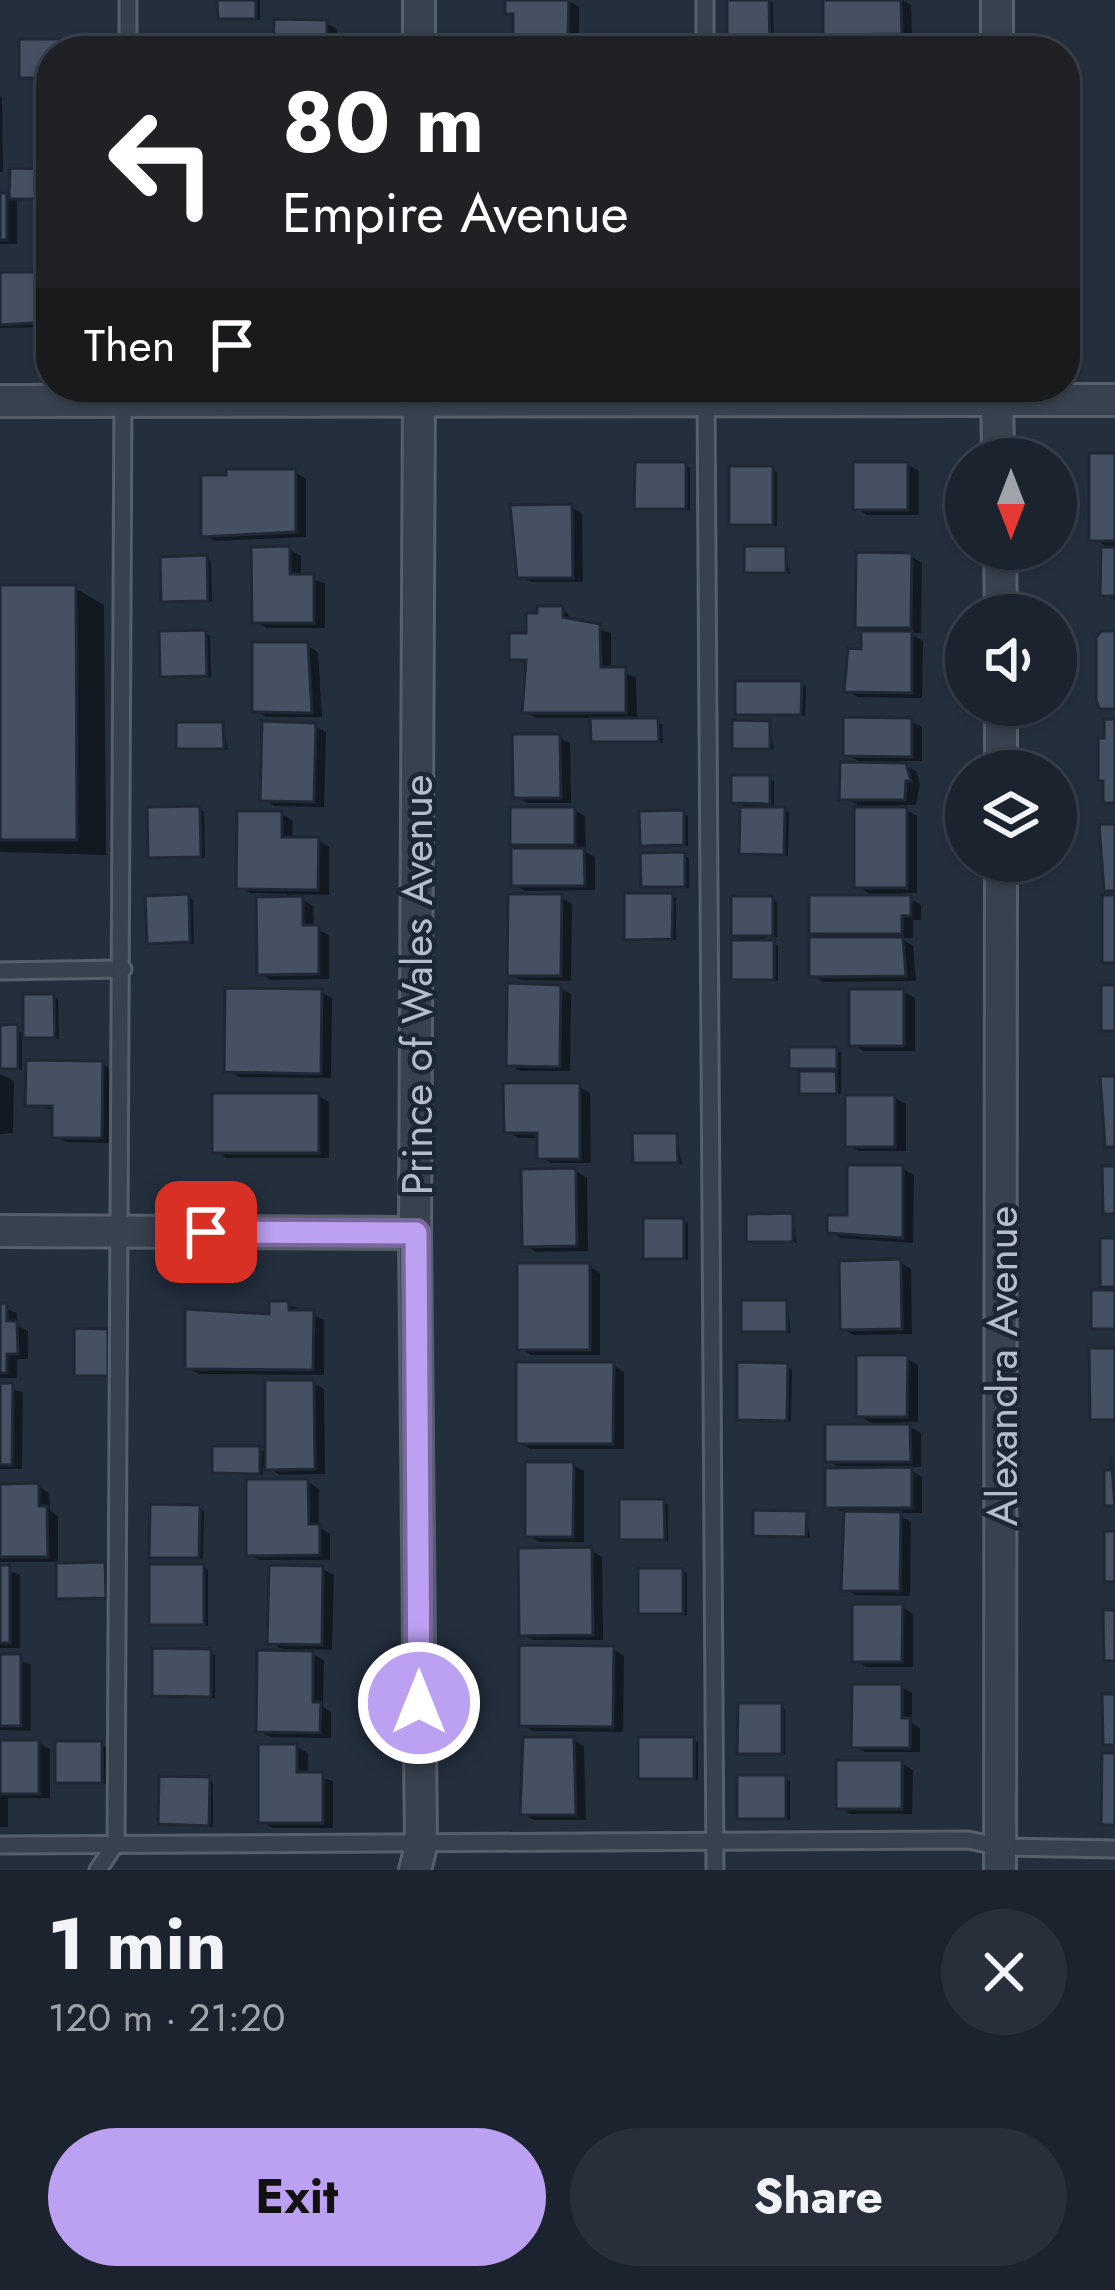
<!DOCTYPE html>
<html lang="en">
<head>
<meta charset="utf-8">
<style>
	body { margin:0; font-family:Jost,sans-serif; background:#282f3a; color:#f1f3f6; height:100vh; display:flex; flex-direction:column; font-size:45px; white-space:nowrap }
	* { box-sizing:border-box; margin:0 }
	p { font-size:39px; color:#a0a4aa }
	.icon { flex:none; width:66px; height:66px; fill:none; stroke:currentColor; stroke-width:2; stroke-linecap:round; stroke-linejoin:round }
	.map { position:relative; height:1870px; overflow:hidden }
	.details { display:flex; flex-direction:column; background:#1b232e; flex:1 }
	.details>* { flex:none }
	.hud { position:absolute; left:36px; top:36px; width:1044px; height:366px; border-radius:48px; box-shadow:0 3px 9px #0004,0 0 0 3px #39404a; background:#202124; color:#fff; overflow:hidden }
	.needle { width:78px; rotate:180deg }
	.fabs { position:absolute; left:945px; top:438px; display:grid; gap:24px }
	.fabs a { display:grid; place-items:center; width:132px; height:132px; border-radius:50%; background:#1b232e; box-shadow:0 3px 9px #0004,0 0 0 3px #39404a; font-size:60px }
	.pin { position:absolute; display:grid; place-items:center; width:102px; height:102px; color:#fff; margin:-51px; border-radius:24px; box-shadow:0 6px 18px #0006 }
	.me { position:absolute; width:132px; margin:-66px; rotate:0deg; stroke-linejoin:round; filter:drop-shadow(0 0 9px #0008) }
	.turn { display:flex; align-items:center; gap:42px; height:252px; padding:0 48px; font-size:54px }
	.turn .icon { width:156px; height:156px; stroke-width:2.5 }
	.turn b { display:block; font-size:84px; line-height:102px }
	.then { display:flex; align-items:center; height:114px; padding:0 48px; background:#0003; gap:24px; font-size:45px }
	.round { display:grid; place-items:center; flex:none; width:126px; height:126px; border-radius:63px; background:#282f3a }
	.head { display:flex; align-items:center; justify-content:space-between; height:204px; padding:0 48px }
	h1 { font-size:72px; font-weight:700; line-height:90px }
	.action { display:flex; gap:24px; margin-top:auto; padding:24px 48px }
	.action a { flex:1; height:138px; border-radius:72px; background:#bca0f2; color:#111; font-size:48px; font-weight:700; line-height:138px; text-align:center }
	.action a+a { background:#282f3a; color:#f1f3f6 }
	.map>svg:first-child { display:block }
	.shadow { fill:#0007 }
	.building { fill:#455162; stroke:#1f2835; stroke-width:3 }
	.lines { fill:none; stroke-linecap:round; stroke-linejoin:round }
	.lane-casing { stroke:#565f6c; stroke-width:21 }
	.street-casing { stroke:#565f6c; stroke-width:36 }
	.lane { stroke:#38414e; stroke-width:15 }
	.street { stroke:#38414e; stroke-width:30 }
	.route-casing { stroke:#7a689d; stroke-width:30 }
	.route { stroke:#bca0f2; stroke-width:21 }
	.labels { text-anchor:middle; stroke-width:9; stroke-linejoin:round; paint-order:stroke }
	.street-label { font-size:42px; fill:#b4bcc9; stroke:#1d2633 }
</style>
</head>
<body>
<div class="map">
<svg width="1115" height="1870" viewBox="0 0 1115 1870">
	<rect width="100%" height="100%" fill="#242f3e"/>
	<g class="shadow">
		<path d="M220 0H260V20H225Z"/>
		<path d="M730 0 773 2 774 51H730Z"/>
		<path d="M826 0H902L911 5 912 38 892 39 912 51H826L845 44 826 33Z"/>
		<path d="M568 1 579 7V43L592 51H515L531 42 516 33V17L508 13Z"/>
		<path d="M326 23 337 29V51H276Z"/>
		<path d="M0 96 2 97 3 172H0Z"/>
		<path d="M12 171 51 172V200H17V244H0V196L12 200Z"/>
		<path d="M0 275 51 277V327L0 328Z"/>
		<path d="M1115 456V600L1103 594 1104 545 1093 539Z"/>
		<path d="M686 465 690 468V510L637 507Z"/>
		<path d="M908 465 919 471V515H867L856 508Z"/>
		<path d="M772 469 777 472V526L732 523Z"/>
		<path d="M295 472 306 479V537L215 541 204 535Z"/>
		<path d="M571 507 582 513 583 582H531L520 576Z"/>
		<path d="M289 549 301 556V577L325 583V628H266L255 621Z"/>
		<path d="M785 549 790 574 747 571Z"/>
		<path d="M911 556 922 563 921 633H909L923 641 922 698 858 697 847 691 864 652V629L858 626Z"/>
		<path d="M206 558 211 561 212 602 164 600Z"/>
		<path d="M0 588H75L104 605 106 855 0 852Z"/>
		<path d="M563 609 574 622 611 633V670L636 677 637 721 662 724 663 743H598L593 718H536L525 712 528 665 512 658Z"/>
		<path d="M205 633 210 636 211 677 163 675Z"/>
		<path d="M307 645 318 652 322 717H266L255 710Z"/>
		<path d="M801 684 806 686 805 716 738 713Z"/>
		<path d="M911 721 922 727V761H898L917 772 920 785 916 805H898L917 816V893H901L921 905V920H913V938H900L913 946 916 981 823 982 812 975 826 940 812 932 877 898 857 886V804L842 798 865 765 846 754Z"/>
		<path d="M769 724 774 749 735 747Z"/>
		<path d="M222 725 228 750 179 747Z"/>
		<path d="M315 726 326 732 324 807 274 806 263 799Z"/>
		<path d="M559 737 570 743 571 803H528L516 797Z"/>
		<path d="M769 778 774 781V810L789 812 788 856 747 855 742 852 743 804 734 801Z"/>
		<path d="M200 809 204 812 205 858 151 856Z"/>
		<path d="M574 810 585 816 586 852 595 857V890L525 891 514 884 526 851 513 843Z"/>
		<path d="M684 813 688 816V846L643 844Z"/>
		<path d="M282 814 293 821 292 840H318L329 847V895L293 894 313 906 314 928 329 935V979L271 980 260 973 287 894 250 893 239 887Z"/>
		<path d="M684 855 689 858V888L644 886Z"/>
		<path d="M672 896 676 898V940L627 938Z"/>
		<path d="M188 897 193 900 194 944 150 942Z"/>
		<path d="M561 897 572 904 571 981 521 980 510 974Z"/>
		<path d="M772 899 777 902V937H763L778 946V981H738L734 978 749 943 734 934Z"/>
		<path d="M560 988 571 994 570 1071H520L509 1064Z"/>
		<path d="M321 992 332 998 331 1078 239 1077 228 1071Z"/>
		<path d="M904 992 915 998V1051H863L852 1044Z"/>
		<path d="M54 997 58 999 59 1039 22 1034V1070L0 1069V1028L26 1033Z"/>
		<path d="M836 1050 841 1052V1094L802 1092 801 1070 792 1067Z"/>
		<path d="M102 1064 113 1070 112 1143 66 1142 55 1136V1110L28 1104Z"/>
		<path d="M0 1074 14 1081 13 1133 0 1134Z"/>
		<path d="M579 1086 590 1093 591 1163H551L540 1157V1138H518L507 1131Z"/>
		<path d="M318 1096 329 1102V1158H226L215 1151Z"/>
		<path d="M895 1098 906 1104V1151H859L848 1145Z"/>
		<path d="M676 1136 682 1164 636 1161Z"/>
		<path d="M902 1168 914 1175 913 1243 841 1238 830 1231Z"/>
		<path d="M576 1171 587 1178 588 1251 536 1252 525 1245Z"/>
		<path d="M792 1216 797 1243 749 1240Z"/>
		<path d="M683 1221 688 1223V1260L646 1257Z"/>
		<path d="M900 1262 911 1269 912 1334 854 1335 843 1329Z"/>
		<path d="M589 1266 600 1273V1355H531L520 1348Z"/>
		<path d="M787 1303 791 1333 744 1330Z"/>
		<path d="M288 1304 324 1320V1375L199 1374 188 1368Z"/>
		<path d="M0 1306 17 1313V1325L28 1331V1359H17V1378H0Z"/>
		<path d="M107 1332 112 1335 111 1377 77 1374Z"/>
		<path d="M907 1358 918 1365V1422H901L921 1433V1467H905L922 1477V1513H896L911 1522 910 1596 856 1595 844 1589 847 1513 828 1506 845 1471 827 1460 878 1427 859 1416Z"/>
		<path d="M613 1365 624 1372V1449H530L519 1442Z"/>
		<path d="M787 1366 792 1369 791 1421 740 1418Z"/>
		<path d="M313 1383 324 1389 325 1474 280 1475 263 1465V1475L215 1471 259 1449 268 1454Z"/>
		<path d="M0 1386 23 1392 22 1469H0Z"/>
		<path d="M573 1465 584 1471V1542H539L528 1535Z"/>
		<path d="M308 1482 319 1489V1527L330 1534V1560H260L249 1554Z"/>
		<path d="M38 1486 49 1493 50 1511 58 1516V1562H0V1487Z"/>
		<path d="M663 1502 668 1504V1541L622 1538Z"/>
		<path d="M199 1508 204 1511 203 1559 152 1556Z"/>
		<path d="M806 1514 810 1538 756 1535Z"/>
		<path d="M591 1550 602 1557 603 1640H533L522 1634Z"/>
		<path d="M104 1565 109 1568V1599L59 1597Z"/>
		<path d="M204 1567 208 1570V1626L152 1624Z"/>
		<path d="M0 1568 20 1575V1648H0Z"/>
		<path d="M323 1569 334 1575 332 1650 304 1649 324 1660 323 1707 331 1712V1738L271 1737 259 1731 290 1654 270 1642Z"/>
		<path d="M682 1571 687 1573V1615L641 1613Z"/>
		<path d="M902 1607 913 1614V1667H866L855 1660Z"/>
		<path d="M613 1649 624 1656 623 1732 533 1731 522 1725Z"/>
		<path d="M210 1652 215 1655V1698L155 1695Z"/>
		<path d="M0 1657 31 1664V1731L0 1730Z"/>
		<path d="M901 1687 912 1693V1723L920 1728V1752H865L854 1746Z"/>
		<path d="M781 1706 785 1709V1755L740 1752Z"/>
		<path d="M573 1740 584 1746 586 1820H534L523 1814Z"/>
		<path d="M693 1740 698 1742V1780L641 1777Z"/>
		<path d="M0 1743H39L50 1749V1798H8V1827H0Z"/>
		<path d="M101 1744 106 1747V1784L58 1782Z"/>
		<path d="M297 1747 308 1753V1775L333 1781V1828H272L261 1821Z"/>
		<path d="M902 1763 913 1770 912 1814H850L839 1807Z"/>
		<path d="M785 1778 790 1781V1820L740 1817Z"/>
		<path d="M209 1780 213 1783V1827L161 1823Z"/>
	</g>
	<g class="building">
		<path d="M217 0H256V19H218Z"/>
		<path d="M505 0H569L568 36 513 35V14H505Z"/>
		<path d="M727 0H769L770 51H727Z"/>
		<path d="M823 0H901L902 34 823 35Z"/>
		<path d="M274 19 327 20V51H273Z"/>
		<path d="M19 39H109V51H51V78H19Z"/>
		<path d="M513 39 582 40V51H512Z"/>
		<rect x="823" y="41" width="78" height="10"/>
		<path d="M10 168 51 169V199H9Z"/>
		<rect x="0" y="193" width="7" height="47"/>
		<path d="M0 272H48V322L0 325Z"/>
		<rect x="1089" y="453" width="26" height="88"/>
		<path d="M635 462H686V509H634Z"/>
		<rect x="853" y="462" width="55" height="48"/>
		<rect x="729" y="466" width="44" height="59"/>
		<path d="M226 469H296V532L201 537V475H226Z"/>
		<path d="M572 504 573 578H517L510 505Z"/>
		<path d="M290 546V574H314V623H252L251 547Z"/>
		<rect x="744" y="546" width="42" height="27"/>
		<path d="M1101 547H1115V596H1100Z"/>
		<path d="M856 552 912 553 911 628H855Z"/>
		<path d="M207 555 208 601 161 602 160 557Z"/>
		<path d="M0 585H76L77 840H0Z"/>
		<path d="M537 606H563V617L600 624 601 667H626V713H522L526 660H509V633H526V613H537Z"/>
		<path d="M206 630 207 676 160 677 159 631Z"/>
		<path d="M861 631H912V693L844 692 848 648 861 649Z"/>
		<path d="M1101 631H1115V709H1099L1096 699V638Z"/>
		<path d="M252 642H308L312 713 252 712Z"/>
		<path d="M735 681H802L801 715H735Z"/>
		<path d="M843 717 912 718V757L843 756Z"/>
		<path d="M590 718H658L659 742H591Z"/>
		<path d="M1104 719H1115V803H1103V781H1098V738H1104Z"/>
		<path d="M732 720 770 721V749H732Z"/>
		<path d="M262 721 316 723 314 802 260 801Z"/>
		<path d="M176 722H223L224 749H176Z"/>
		<path d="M512 734H560L561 798H513Z"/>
		<path d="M840 762 906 763 911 781H906L905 800H839Z"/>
		<path d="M731 775H770V804L731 803Z"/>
		<path d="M200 806 201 857 148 858 147 807Z"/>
		<rect x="510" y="807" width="65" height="38"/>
		<path d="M740 807H785L784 855 739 854Z"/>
		<rect x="854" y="807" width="53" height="81"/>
		<path d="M684 810V845L640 846 639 811Z"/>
		<path d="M237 811H282V837H319L318 890 236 889Z"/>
		<path d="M1099 824H1115V891H1104Z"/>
		<path d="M511 848H584L585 886H511Z"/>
		<path d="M685 852V887H641L640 853Z"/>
		<path d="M624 893H673L672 939 624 940Z"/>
		<path d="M189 894 190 942 147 944 145 896Z"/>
		<path d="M508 894H562L561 976H507Z"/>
		<path d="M809 895H911V916H902V934H809Z"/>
		<rect x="1102" y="895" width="13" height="68"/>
		<path d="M303 896V925H319V974L257 975 256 897Z"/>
		<rect x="731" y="896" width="42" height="40"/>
		<path d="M809 937H903L906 976 809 977Z"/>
		<rect x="731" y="940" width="43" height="40"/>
		<path d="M507 983 561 985 560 1067 506 1066Z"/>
		<rect x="1101" y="985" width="14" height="46"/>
		<path d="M225 988 322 989 321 1074 224 1072Z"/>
		<rect x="849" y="989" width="55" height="57"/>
		<path d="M23 994H54L55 1038H23Z"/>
		<path d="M18 1024V1069H0V1025Z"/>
		<rect x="789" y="1047" width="48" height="22"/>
		<path d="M26 1060 103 1061 102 1138H52V1106H25Z"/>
		<path d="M799 1071H836L837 1094H799Z"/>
		<path d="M1100 1076H1115V1147H1105Z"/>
		<path d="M503 1083H580V1159H537V1133H504Z"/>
		<rect x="212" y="1093" width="107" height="60"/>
		<rect x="845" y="1095" width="50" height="52"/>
		<path d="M632 1133H677L678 1163H633Z"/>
		<path d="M847 1165H903V1238L827 1233V1215H847Z"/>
		<path d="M1102 1166H1115V1214H1103Z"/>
		<path d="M576 1168 577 1246 522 1247 521 1169Z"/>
		<path d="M793 1213V1242H746V1214Z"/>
		<rect x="643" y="1218" width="41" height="41"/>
		<rect x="1100" y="1238" width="15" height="49"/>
		<path d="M901 1259 902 1329 840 1330 839 1261Z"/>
		<rect x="517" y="1263" width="73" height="87"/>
		<rect x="1091" y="1290" width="24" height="39"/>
		<rect x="741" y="1300" width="46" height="32"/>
		<path d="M269 1301H289V1310H314L313 1370 185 1369V1309L269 1314Z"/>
		<path d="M0 1303H7V1321H17L18 1354H7V1373H0Z"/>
		<path d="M74 1328 108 1329V1376H74Z"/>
		<path d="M1089 1348H1115V1420H1090Z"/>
		<path d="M856 1355H908L907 1417H856Z"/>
		<path d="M516 1362H614L613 1444H516Z"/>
		<path d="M737 1362 788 1363 787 1421 737 1420Z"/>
		<path d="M265 1380H314L315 1469 265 1470Z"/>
		<path d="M0 1383H13L12 1465H0Z"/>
		<path d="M825 1424H910L911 1462H825Z"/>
		<path d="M212 1446H260V1474L212 1473Z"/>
		<path d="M1111 1456 1115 1506H1104V1470H1111Z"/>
		<path d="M525 1462H574L573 1537H525Z"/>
		<path d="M912 1467V1508H825V1468Z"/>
		<path d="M246 1479H308L309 1524H320V1555L246 1556Z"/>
		<path d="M39 1483V1506H47L48 1557H0V1484Z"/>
		<path d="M619 1499H664L665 1540H619Z"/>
		<path d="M150 1504 200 1505 199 1558H149Z"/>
		<path d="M753 1510 807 1511 806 1537 753 1536Z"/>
		<path d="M844 1511 901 1512 900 1591H841Z"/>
		<rect x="1104" y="1531" width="11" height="51"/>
		<path d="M592 1547 593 1635 519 1636 518 1548Z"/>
		<path d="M105 1562 106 1598 56 1599V1563Z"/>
		<rect x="149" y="1564" width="55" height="61"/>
		<rect x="0" y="1565" width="10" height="78"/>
		<path d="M269 1565 323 1566 322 1645 267 1644Z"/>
		<rect x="638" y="1568" width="45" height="46"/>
		<path d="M852 1604H903L902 1662H852Z"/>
		<path d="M1103 1610H1115V1661H1104Z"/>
		<path d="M519 1645 614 1646 613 1727 519 1726Z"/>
		<path d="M152 1648 211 1649V1697L152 1696Z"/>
		<path d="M257 1650 313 1651V1702H321L320 1733 256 1732Z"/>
		<rect x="0" y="1654" width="21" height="72"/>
		<path d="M852 1684H902V1718H910V1748H851Z"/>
		<path d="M1102 1694H1115V1745H1103Z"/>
		<path d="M738 1703H782V1754H737Z"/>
		<path d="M523 1737H574L576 1815H520Z"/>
		<rect x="638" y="1737" width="56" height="42"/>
		<rect x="0" y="1740" width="39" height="54"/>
		<rect x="55" y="1741" width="47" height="42"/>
		<path d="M258 1744H297V1772H323V1823H258Z"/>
		<path d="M1102 1753H1115V1825H1101Z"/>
		<rect x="836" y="1760" width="66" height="49"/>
		<rect x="737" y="1775" width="49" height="44"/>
		<path d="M159 1776 210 1777 209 1826 158 1824Z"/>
	</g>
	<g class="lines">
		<g class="lane-casing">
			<g id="lane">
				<path d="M128 0V51"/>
				<path d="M705 0V51"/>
				<path d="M706 397 715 1870"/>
				<path d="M0 971 123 969"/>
				<path d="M0 1845 968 1840 1002 1847 1115 1849"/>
				<path d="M98 1870 116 1843 123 396"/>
			</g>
		</g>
		<g class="street-casing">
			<g id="street">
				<path d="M419 0V51"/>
				<path d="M997 0V51"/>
				<path d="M997 387 998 459"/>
				<path d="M0 401 1115 400"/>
				<path d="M1000 549 1001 615"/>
				<path d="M1001 705V771"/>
				<path d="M0 1231 415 1233"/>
				<path d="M415 1870 421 1846 415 1233 419 387"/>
				<path d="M1000 1870 1001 861"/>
			</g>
		</g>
		<use href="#lane" class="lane"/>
		<use href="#street" class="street"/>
	</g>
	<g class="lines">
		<g class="route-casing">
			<path id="route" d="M206 1232 416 1233 419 1703"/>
		</g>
		<use href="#route" class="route"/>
	</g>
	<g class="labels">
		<g class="street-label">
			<text transform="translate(417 985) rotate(-90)" y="15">Prince of Wales Avenue</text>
			<text transform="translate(1002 1366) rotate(-90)" y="15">Alexandra Avenue</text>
		</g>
	</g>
</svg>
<div class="fabs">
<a><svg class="needle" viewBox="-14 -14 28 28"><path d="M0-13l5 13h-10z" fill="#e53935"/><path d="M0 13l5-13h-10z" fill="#a0a4aa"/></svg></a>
<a><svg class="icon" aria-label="sound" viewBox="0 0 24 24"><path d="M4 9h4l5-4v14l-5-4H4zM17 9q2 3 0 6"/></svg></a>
<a><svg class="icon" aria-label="layers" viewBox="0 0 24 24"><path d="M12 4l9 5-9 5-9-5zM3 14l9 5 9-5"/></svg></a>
</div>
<div class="pin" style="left:206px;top:1232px;background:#d93025"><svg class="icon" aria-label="arrive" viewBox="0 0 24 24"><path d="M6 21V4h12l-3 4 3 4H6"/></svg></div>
<svg class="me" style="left:419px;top:1703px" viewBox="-20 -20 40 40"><circle r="17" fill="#bca0f2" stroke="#fff" stroke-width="3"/><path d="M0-11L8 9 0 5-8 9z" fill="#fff"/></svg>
<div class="hud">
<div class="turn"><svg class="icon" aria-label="left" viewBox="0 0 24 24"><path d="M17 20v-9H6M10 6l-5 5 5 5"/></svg><div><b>80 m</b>Empire Avenue</div></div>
<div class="then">Then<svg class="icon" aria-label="arrive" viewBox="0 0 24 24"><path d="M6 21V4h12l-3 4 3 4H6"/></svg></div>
</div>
</div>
<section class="details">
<div class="head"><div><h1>1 min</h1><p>120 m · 21:20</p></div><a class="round"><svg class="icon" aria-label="close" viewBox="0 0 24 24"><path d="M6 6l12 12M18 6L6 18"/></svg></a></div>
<div class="action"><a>Exit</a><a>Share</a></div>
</section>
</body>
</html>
